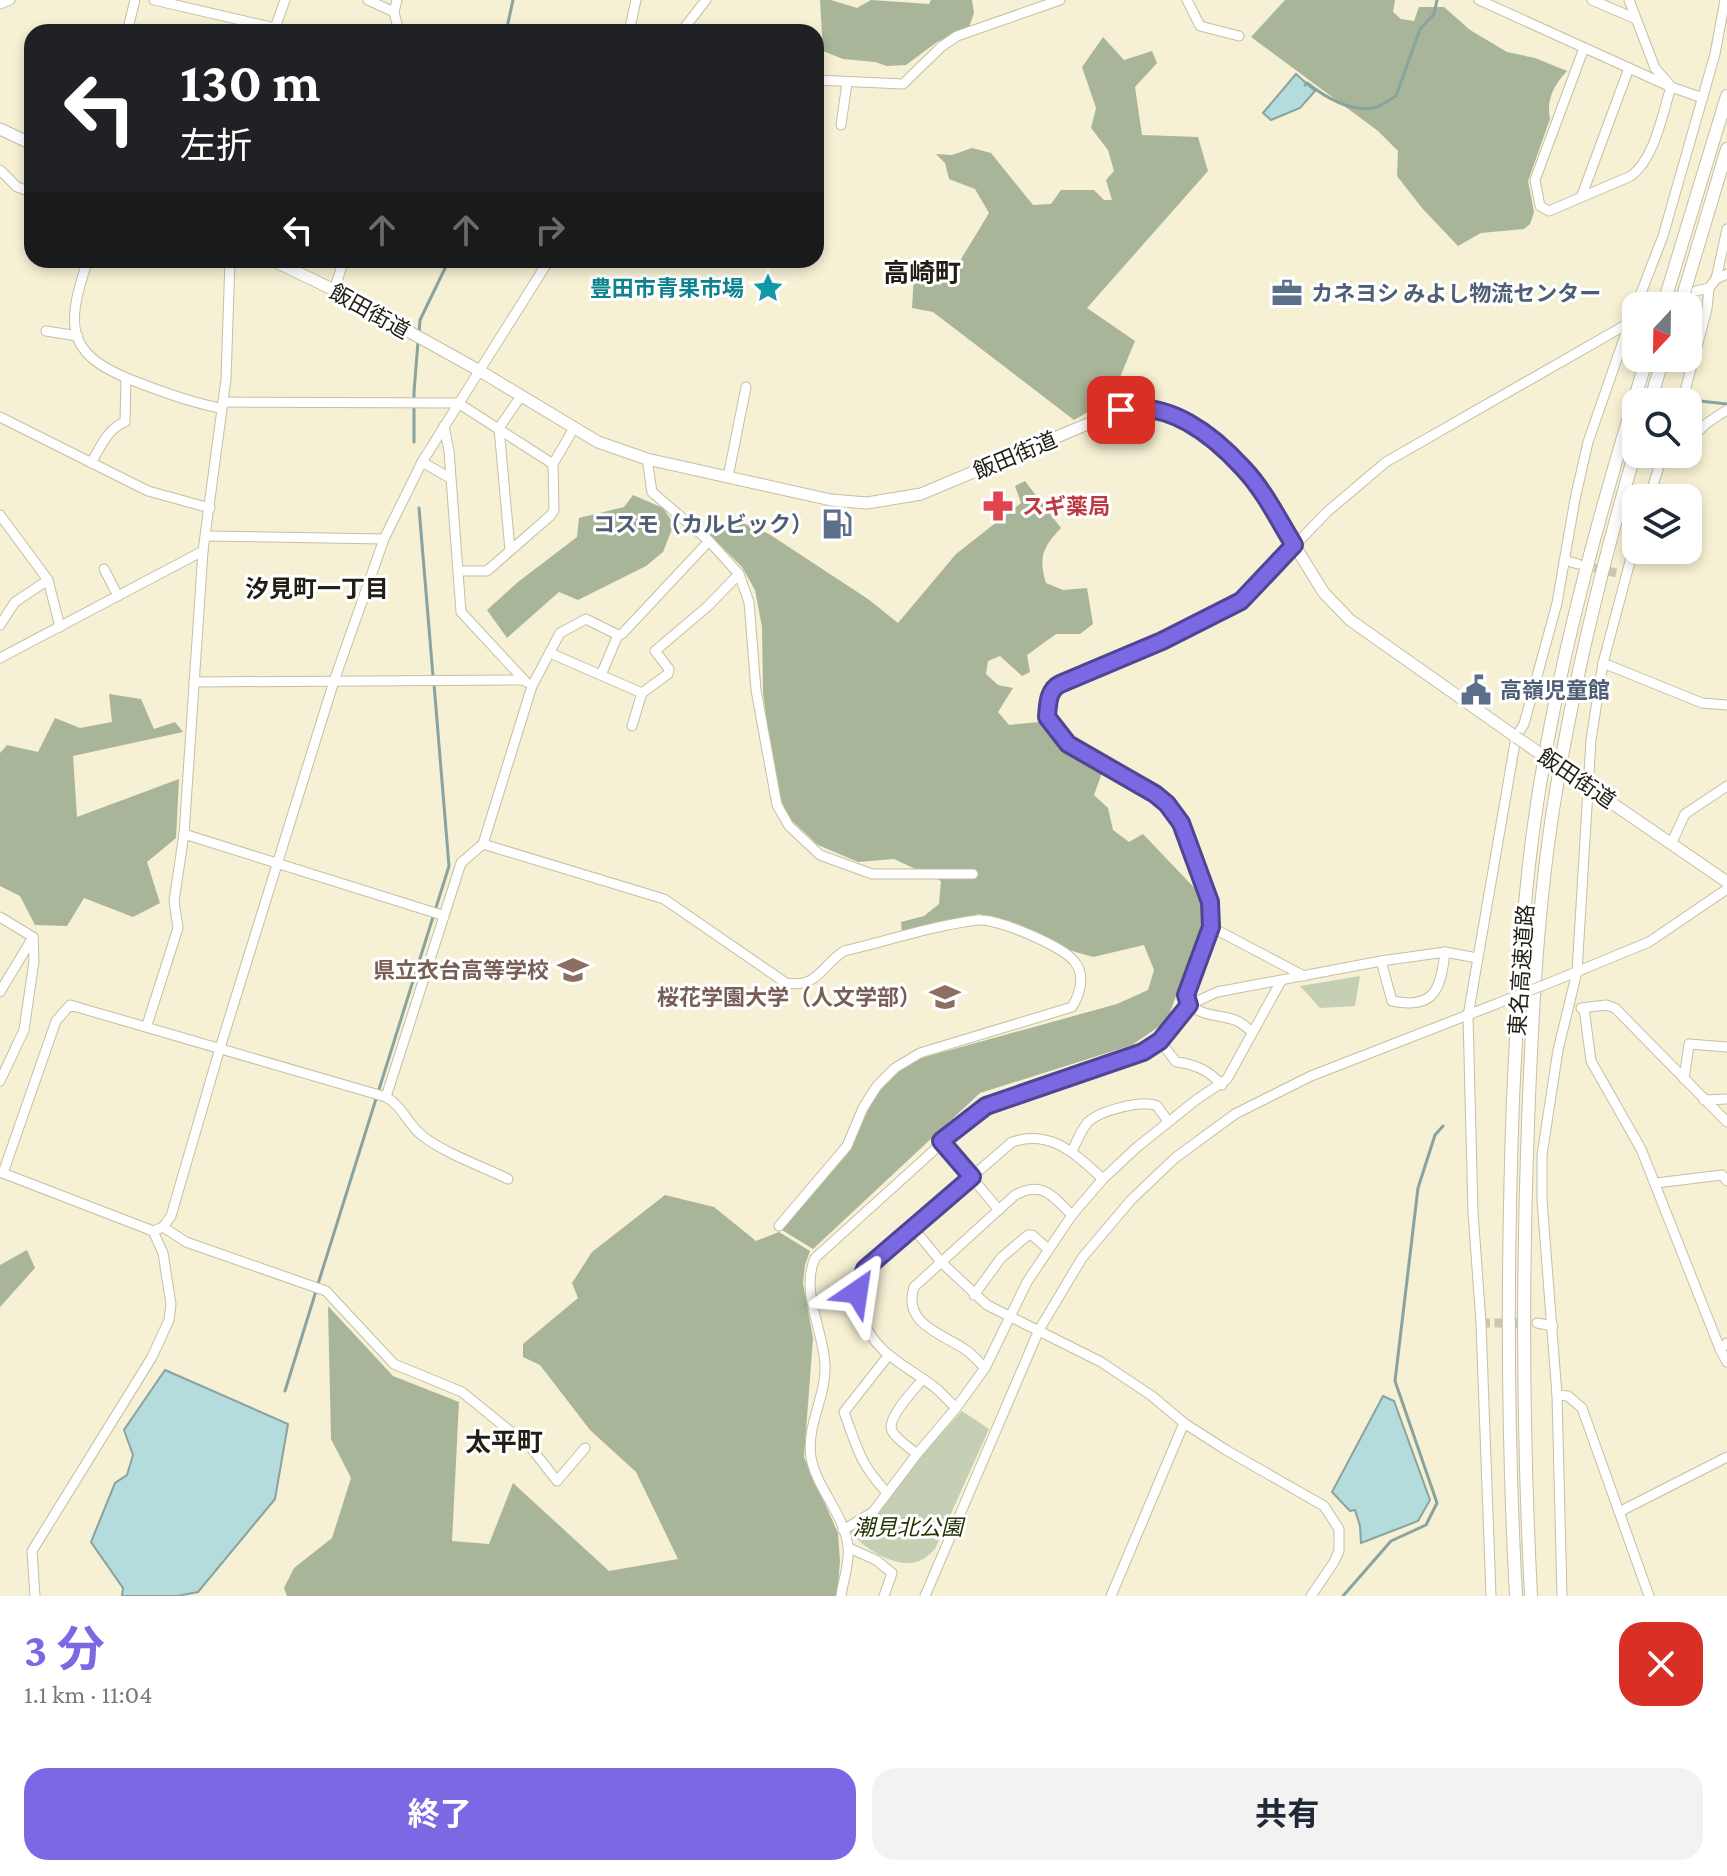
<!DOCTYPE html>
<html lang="ja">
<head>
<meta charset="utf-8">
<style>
	body { margin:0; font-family:"Crimson Pro","Noto Sans JP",serif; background:#f2f2f3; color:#1f2937; height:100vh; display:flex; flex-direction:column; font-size:30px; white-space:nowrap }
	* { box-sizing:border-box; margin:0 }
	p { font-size:26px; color:#747a83 }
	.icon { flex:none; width:44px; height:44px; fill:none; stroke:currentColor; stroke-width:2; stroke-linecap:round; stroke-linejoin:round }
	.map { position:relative; height:1596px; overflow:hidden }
	.sheet { display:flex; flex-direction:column; background:#fff; flex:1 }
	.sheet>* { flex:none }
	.hud { position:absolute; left:24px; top:24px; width:800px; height:244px; border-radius:24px; box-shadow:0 4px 12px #0003; background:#202124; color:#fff; overflow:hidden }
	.needle { width:52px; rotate:202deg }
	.tools { position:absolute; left:1622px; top:292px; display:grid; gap:16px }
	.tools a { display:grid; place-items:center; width:80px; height:80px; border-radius:16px; background:#fff; box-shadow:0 4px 12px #0003; font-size:40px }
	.pin { position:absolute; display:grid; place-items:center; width:68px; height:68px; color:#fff; margin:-34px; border-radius:16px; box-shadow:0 4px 12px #0006 }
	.me { position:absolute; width:88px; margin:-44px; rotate:32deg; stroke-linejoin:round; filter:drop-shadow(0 0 6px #0008) }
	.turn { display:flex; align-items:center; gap:28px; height:168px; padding:0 24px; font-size:36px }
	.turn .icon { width:104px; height:104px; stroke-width:2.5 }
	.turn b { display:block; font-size:56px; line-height:68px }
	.lanes { display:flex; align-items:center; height:76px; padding:0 24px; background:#0003; justify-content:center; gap:40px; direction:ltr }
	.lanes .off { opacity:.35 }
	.round { display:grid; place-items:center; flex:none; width:84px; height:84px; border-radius:24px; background:#f2f2f3 }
	.overview { display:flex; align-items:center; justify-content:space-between; height:136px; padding:0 24px }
	h1 { font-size:48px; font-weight:700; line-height:60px; color:#7b69e4 }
	.primary-button { display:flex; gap:16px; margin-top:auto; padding:16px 24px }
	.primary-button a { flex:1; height:92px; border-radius:24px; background:#7b69e4; color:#fff; font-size:32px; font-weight:700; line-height:92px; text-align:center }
	.primary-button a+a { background:#f2f2f3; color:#1f2937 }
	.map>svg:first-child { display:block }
	.green { fill:#c4cfb4 }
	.forest { fill:#a9b599 }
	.water { fill:#b5dcdc; stroke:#89a3a0; stroke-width:2 }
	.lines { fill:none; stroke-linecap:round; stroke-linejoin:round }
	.stream { stroke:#89a3a0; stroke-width:3 }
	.minor-tunnel { stroke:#cbc6ae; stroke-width:9; stroke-dasharray:9 4.5; stroke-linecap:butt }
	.minor-casing { stroke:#c5bfa4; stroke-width:11 }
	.major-casing { stroke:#c5bfa4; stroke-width:13 }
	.highway-casing { stroke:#c5bfa4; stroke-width:14 }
	.minor { stroke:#fff; stroke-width:9 }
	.major { stroke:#fff; stroke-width:11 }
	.highway { stroke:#fff; stroke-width:12 }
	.minor-bridge-casing { stroke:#c5bfa4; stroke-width:11; stroke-linecap:butt }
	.major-bridge-casing { stroke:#c5bfa4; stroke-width:13; stroke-linecap:butt }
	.minor-bridge { stroke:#fff; stroke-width:9 }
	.major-bridge { stroke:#fff; stroke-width:11 }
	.route-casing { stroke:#504494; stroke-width:20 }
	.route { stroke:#7b69e4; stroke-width:14 }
	.labels { text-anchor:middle; stroke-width:6; stroke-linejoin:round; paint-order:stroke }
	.culture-label { font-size:22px; font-weight:bold; fill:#0d838f; stroke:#fff; text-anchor:end }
	.service-label { font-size:22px; font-weight:bold; fill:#4e5e75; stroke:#fff; text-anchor:start }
	.street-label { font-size:22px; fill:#211f15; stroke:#fff }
	.health-label { font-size:22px; font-weight:bold; fill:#be3a42; stroke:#fff; text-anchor:start }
	.education-label { font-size:22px; font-weight:bold; fill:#785e54; stroke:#fff; text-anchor:end }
	.park-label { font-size:22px; font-style:italic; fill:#233103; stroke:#fff }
	.neighbourhood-label { font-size:24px; font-weight:bold; fill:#211f15; stroke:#fff }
	.quarter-label { font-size:26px; font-weight:bold; fill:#211f15; stroke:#fff }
</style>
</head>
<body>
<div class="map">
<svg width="1727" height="1596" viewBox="0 0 1727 1596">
	<rect width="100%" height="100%" fill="#f6f0d4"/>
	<g class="green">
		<path d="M1360 976 1355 1006 1320 1008 1300 986Z"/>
		<path d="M962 1411 989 1429 935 1549C931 1553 925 1559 919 1561 898 1570 862 1548 850 1531Z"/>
	</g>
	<g class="forest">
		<path d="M820 0H831L857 8 871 0 929 4 931 0H972L974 13 969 27 937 42 906 65 887 66 875 62 843 59 823 51Z"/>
		<path d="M1285 0H1395L1393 12 1401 19 1414 21 1419 7H1444L1470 30 1507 52 1535 58 1567 71C1554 85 1546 99 1550 119L1528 181 1534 212 1530 224 1524 229 1481 233 1458 246 1422 208 1397 176 1398 151 1378 131 1251 37Z"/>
		<path d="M1103 37 1124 60 1152 51 1157 63 1135 87 1142 135 1198 137 1208 171 1087 308 1135 341 1111 399 1074 420 933 312 912 308 914 275 952 274 989 213 975 189 949 179 945 163 936 154 952 155 972 148 991 153 1033 205 1051 204 1061 190H1094L1104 200H1112L1106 180 1114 171 1108 150 1091 128 1096 108 1082 67Z"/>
		<path d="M1025 481 1061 528C1043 547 1038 557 1046 583L1063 590 1087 588 1093 624 1080 634H1056L1027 655 1030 672 1022 676 1000 656 988 661 986 674 998 685 1013 688 998 712 1009 725 1039 722 1066 747 1103 770 1094 795 1108 808 1113 830 1129 842 1143 834 1205 899 1204 919 1167 1021 1132 1045 980 1093 813 1249 782 1230 849 1152 868 1107 882 1088 896 1070 918 1059 1117 1004 1148 990 1154 970 1144 945 1093 957 1062 948 1009 922 979 914 902 933 901 922 924 916 939 904 941 881 894 859 858 862 818 845 787 816 774 778 763 692 762 627 755 590 742 567 710 535 719 523 738 521 769 534 868 599 898 623 956 554 1021 503 1015 486Z"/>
		<path d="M633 495 663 508 674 524 663 552 646 566 578 600 559 592 507 638 487 610 518 582 577 537 579 518 624 507Z"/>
		<path d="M109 694 141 699 154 729 175 722 183 732 73 756 77 817 179 779 176 838 147 862 160 903 133 917 84 898 67 926 35 925 20 896 0 886V753L7 745 38 752 55 718 80 728 112 722Z"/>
		<path d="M665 1195 714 1207 756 1241 779 1232 810 1251 805 1265 803 1283 813 1338 804 1457 838 1533 840 1561 837 1596H287L284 1588 294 1568 332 1538 351 1478 331 1439 328 1306 393 1376 459 1402 452 1541 489 1544 513 1483 609 1571 678 1559 636 1472 590 1430 540 1365 523 1357V1344L578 1298 572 1283 592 1252Z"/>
		<path d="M27 1250 35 1268 0 1307V1265Z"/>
	</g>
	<g class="water">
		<path d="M1296 74 1315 91 1300 108 1271 120 1263 113Z"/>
		<path d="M165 1370 288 1424 275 1499 198 1592 177 1596H122L123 1588 91 1542 115 1483 127 1475 133 1455 124 1430Z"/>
		<path d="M1383 1396 1394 1401 1430 1500 1418 1521 1361 1543 1360 1526 1355 1510 1350 1511 1332 1492Z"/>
	</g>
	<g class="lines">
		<g class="stream">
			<path d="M506 32 513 0"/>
			<path d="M1305 85 1307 83C1325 97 1349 112 1373 108 1380 107 1389 100 1396 96L1420 29 1434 14 1437 0"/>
			<path d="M419 334 420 320 449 260"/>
			<path d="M1691 400 1727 404"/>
			<path d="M414 442V392L418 342"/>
			<path d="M419 508 433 676"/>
			<path d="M318 1284 449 866 434 684"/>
			<path d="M285 1391 316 1291"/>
			<path d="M1343 1596 1391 1541 1426 1525 1437 1503 1395 1381 1418 1188 1435 1135 1443 1126"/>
		</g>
		<g class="minor-tunnel">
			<path d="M1581 565 1617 573"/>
			<path d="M1481 1323H1530"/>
		</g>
		<g class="minor-casing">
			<g id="minor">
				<path d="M154 0 275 28"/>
				<path d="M368 0 394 12"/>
				<path d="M397 0 394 12 399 32"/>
				<path d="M1187 0 1200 26 1239 36"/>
				<path d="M1479 0 1671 87 1703 98"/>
				<path d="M1592 0 1636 19"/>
				<path d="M1629 0 1655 68 1669 84"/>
				<path d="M0 4 10 0"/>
				<path d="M274 31 285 0"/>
				<path d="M127 32 135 0"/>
				<path d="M629 32 636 0"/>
				<path d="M681 32 706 0"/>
				<path d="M1584 48 1535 180 1540 206 1549 211 1631 176C1655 158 1662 115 1671 87"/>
				<path d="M816 80 903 84 941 47 957 36 1060 0"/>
				<path d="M841 125 847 83"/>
				<path d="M0 170 17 187 32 192"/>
				<path d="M1582 195 1629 68"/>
				<path d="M88 260C63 332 68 357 142 384 168 394 193 403 220 408"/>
				<path d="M1716 279 1727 229"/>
				<path d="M334 290 344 260"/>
				<path d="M1696 291 1709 288"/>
				<path d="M46 331 78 336"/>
				<path d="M223 402 458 403 553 464"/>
				<path d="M1682 402 1707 309 1709 288 1716 279 1727 274"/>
				<path d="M0 417 148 491 210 508"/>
				<path d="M444 426 449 451 461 612 526 682"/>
				<path d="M1688 441 1707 423 1727 410"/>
				<path d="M647 459 652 492 709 541 739 574 749 602 756 690 777 805 789 826 820 855 872 874H973"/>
				<path d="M422 462 450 478"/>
				<path d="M91 463C100 448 108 428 125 422L126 378"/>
				<path d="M1660 463 1673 454"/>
				<path d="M728 477 746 387"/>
				<path d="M1649 498 1663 454"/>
				<path d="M0 515 48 580 60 627"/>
				<path d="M206 536 384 539"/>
				<path d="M510 550 499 428 521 396"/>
				<path d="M1564 560 1578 564"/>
				<path d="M104 569 118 596"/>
				<path d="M459 571H487L551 515 554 510 553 464 574 428"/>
				<path d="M0 625 15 602 48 580"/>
				<path d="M550 653 642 693 632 726"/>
				<path d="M0 658 203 551"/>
				<path d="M1603 663 1702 703 1727 705"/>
				<path d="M601 675 618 635"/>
				<path d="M194 682 524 680"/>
				<path d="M642 693 668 674 669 669 655 651 708 606 739 574"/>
				<path d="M184 834 442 915"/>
				<path d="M1672 842 1685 814 1727 786"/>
				<path d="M483 844 664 899 786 983C818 988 820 967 844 951 887 941 935 925 978 920 997 918 1062 946 1074 961 1086 975 1080 994 1072 1007L920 1053 895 1068 877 1086 863 1108 847 1146 779 1226"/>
				<path d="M0 917 33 937 34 961 24 1030 0 1081"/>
				<path d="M1211 927 1304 976"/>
				<path d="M1381 961 1392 1001C1435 1010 1441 988 1445 952"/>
				<path d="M1559 979 1649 942 1727 889"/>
				<path d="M0 992 33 937"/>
				<path d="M1581 1008 1606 1005 1615 1008 1727 1122"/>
				<path d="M1584 1008 1591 1061 1641 1149 1720 1349 1727 1343"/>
				<path d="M147 1025 178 928 174 901 184 834 203 551 226 379 230 260"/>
				<path d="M1251 1031C1246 1027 1241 1022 1235 1020 1215 1013 1194 1018 1186 995L1211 927 1210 902 1181 823 1173 811 1155 794 1068 744 1047 717 1051 693 1060 684 1162 641 1241 601 1327 512 1386 462 1629 323"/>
				<path d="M1160 1041 1176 1062C1196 1064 1209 1071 1222 1085"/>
				<path d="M1684 1079 1689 1044 1727 1047"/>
				<path d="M386 1097 461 863 483 844 532 686 560 633 586 619 618 635 622 634 709 541"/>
				<path d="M1704 1100 1727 1099"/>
				<path d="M941 1141 999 1210"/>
				<path d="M1072 1151C1077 1141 1081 1130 1088 1122 1100 1111 1142 1099 1157 1106L1168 1121"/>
				<path d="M0 1172 153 1231 163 1227 171 1216 220 1048 334 681 384 539 422 462 549 260"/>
				<path d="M3 1173 56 1021 70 1005 386 1097C403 1106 408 1126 424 1137 445 1153 483 1167 508 1179"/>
				<path d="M1656 1183 1722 1175 1727 1181"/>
				<path d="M163 1227 186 1242 326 1291 394 1364 462 1392 532 1449 557 1481 585 1448"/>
				<path d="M914 1229 942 1263 987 1305 1101 1362 1152 1396 1184 1423 1226 1450 1324 1506 1339 1529V1551L1334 1562 1311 1596"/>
				<path d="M974 1295 1001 1258 1028 1235H1032L1048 1249"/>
				<path d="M1537 1323 1553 1326"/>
				<path d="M1720 1349 1727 1362"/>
				<path d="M985 1368C979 1362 973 1355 966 1350 943 1334 902 1324 914 1287L1015 1195C1043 1180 1052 1196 1072 1215"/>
				<path d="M1557 1395 1568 1396 1582 1408 1649 1596"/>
				<path d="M956 1408C950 1402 944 1396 938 1390 909 1366 876 1356 862 1318 856 1300 856 1286 865 1269L1012 1142C1052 1129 1076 1155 1103 1179"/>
				<path d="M917 1454C910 1448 896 1439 892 1431 886 1418 914 1390 922 1380"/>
				<path d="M887 1493C859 1462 858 1450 844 1412L888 1356"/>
				<path d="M1619 1512 1727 1457"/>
				<path d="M843 1530 873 1512 917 1454 956 1408 985 1368 1027 1282 1072 1215 1103 1179 1136 1148 1196 1100 1227 1079 1281 981"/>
				<path d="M849 1548 876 1560 892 1573 884 1596"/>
				<path d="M35 1596 32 1551 152 1357 169 1320 171 1304 163 1253 153 1231"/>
				<path d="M841 1596C843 1581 850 1562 848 1547 845 1515 816 1488 811 1457 806 1426 826 1397 825 1366 824 1331 800 1292 815 1258L974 1114 986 1106 1143 1052 1160 1041 1189 1005 1217 992 1381 961 1445 952 1477 958"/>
				<path d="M925 1596 1039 1330 1082 1258 1131 1200 1175 1158 1235 1114 1311 1076 1496 1004"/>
				<path d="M1111 1596 1184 1423"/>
				<path d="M1491 1596 1481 1323 1473 1212 1468 1016 1516 737 1524 724 1557 603 1575 499 1588 442 1629 324 1663 236 1715 54 1725 0"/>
				<path d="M1562 1596 1557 1395 1542 1200V1155L1558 1050 1577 972 1591 740 1603 663 1636 539"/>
			</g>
		</g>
		<g class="major-casing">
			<g id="major">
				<path d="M0 129 32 144"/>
				<path d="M272 260 334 290 480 371 598 442 647 459 831 500 867 503 921 494 1121 410 1148 409 1174 414 1222 449 1244 468 1260 490 1324 593 1350 620 1516 737"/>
				<path d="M1584 784 1727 882"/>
			</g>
		</g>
		<g class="highway-casing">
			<g id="highway">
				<path d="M1663 306 1727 96"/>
				<path d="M1680 306 1727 149"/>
				<path d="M1650 402 1663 358"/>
				<path d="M1516 1596C1507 1431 1507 1264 1513 1099 1518 1000 1522 901 1537 804 1560 652 1602 504 1647 358"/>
				<path d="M1531 1596C1523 1439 1522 1281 1528 1123 1532 1018 1537 913 1553 810 1572 688 1601 568 1636 449"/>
			</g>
		</g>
		<use href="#minor" class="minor"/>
		<use href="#major" class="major"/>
		<use href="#highway" class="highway"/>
		<g class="minor-bridge-casing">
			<path id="minor-bridge" d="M1496 1004 1559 979"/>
		</g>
		<g class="major-bridge-casing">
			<path id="major-bridge" d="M1516 737 1584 784"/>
		</g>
		<use href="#minor-bridge" class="minor-bridge"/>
		<use href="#major-bridge" class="major-bridge"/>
	</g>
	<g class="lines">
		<g class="route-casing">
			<path id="route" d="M857 1292 865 1269 972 1177 941 1141 986 1106 1143 1052 1160 1041 1189 1005 1186 995 1211 927 1210 902 1181 823 1167 804 1155 794 1068 744 1047 717C1048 704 1048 690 1060 684L1162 641 1241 601 1294 545C1278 519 1264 490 1243 468 1212 434 1168 400 1121 410"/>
		</g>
		<use href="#route" class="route"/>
	</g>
	<defs>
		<g id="sight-bare" transform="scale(2.4)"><path d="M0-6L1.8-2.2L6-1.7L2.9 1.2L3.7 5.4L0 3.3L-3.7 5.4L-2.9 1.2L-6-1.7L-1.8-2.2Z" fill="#0f9aa8" stroke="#fff" stroke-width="2.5" paint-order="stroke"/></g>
		<g id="office-bare" transform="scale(2.4)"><path d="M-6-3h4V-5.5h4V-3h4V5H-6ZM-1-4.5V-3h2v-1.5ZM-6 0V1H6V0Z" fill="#5c6f8a" stroke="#fff" stroke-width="2.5" paint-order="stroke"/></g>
		<g id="pharmacy-bare" transform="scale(2.4)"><path d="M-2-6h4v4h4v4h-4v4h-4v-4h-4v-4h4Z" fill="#e0444e" stroke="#fff" stroke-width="2.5" paint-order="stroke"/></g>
		<g id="fuel-bare" transform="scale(2.4)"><path d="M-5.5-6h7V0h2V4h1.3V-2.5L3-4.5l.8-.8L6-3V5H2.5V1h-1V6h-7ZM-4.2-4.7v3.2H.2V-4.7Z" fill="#5c6f8a" stroke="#fff" stroke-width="2.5" paint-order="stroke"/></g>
		<g id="civic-bare" transform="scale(2.4)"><path d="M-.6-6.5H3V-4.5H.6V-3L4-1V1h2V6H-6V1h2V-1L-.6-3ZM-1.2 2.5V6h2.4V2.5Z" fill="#5c6f8a" stroke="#fff" stroke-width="2.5" paint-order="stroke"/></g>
		<g id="school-bare" transform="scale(2.4)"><path d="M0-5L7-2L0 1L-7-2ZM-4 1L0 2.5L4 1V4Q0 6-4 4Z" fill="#8d6e63" stroke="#fff" stroke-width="2.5" paint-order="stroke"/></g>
		<g id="university-bare" transform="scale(2.4)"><path d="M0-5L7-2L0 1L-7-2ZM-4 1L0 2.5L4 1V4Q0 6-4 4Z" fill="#8d6e63" stroke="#fff" stroke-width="2.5" paint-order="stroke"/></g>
	</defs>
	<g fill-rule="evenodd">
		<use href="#sight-bare" x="768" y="288"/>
		<use href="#office-bare" x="1287" y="293"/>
		<use href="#pharmacy-bare" x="998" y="506"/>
		<use href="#fuel-bare" x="837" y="524"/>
		<use href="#civic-bare" x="1476" y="690"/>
		<use href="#school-bare" x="573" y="970"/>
		<use href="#university-bare" x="945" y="997"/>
	</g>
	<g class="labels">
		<g class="culture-label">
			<text x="744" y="296">豊田市青果市場</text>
		</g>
		<g class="service-label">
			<text x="1311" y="301">カネヨシ みよし物流センター</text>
			<text x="813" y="532" text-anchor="end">コスモ（カルビック）</text>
			<text x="1500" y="698">高嶺児童館</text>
		</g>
		<g class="street-label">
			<text transform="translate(370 311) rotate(29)" y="8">飯田街道</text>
			<text transform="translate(1015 455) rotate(-23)" y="8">飯田街道</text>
			<text transform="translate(1577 778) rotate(34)" y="8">飯田街道</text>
			<text transform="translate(1521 970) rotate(-86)" y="8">東名高速道路</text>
		</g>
		<g class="health-label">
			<text x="1022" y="514">スギ薬局</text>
		</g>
		<g class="education-label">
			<text x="549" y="978">県立衣台高等学校</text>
			<text x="921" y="1005">桜花学園大学（人文学部）</text>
		</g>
		<g class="park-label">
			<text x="908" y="1535">潮見北公園</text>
		</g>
		<g class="neighbourhood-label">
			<text x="317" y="597">汐見町一丁目</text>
		</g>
		<g class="quarter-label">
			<text x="922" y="282">高崎町</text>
			<text x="504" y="1451">太平町</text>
		</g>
	</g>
</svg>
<div class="tools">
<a><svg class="needle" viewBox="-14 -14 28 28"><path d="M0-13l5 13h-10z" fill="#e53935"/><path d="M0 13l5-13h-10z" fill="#747a83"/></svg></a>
<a><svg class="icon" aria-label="search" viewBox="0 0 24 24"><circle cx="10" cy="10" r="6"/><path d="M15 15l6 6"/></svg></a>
<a><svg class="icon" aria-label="layers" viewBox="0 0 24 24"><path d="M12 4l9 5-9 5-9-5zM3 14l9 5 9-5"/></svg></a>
</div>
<div class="pin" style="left:1121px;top:410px;background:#d93025"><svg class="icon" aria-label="arrive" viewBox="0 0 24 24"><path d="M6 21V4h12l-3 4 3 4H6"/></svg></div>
<svg class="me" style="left:857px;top:1292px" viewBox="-20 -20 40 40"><path d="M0-17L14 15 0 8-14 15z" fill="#7b69e4" stroke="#fff" stroke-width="4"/></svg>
<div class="hud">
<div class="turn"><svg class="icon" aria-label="left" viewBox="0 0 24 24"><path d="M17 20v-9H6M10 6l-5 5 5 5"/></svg><div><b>130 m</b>左折</div></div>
<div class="lanes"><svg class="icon" aria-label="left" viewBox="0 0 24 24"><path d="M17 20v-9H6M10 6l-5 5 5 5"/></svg><svg class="icon off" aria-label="ahead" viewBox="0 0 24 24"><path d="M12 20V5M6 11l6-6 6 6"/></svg><svg class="icon off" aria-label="ahead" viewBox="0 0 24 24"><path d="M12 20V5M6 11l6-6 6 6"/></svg><svg class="icon off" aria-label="right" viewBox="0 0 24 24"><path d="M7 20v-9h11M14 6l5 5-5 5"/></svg></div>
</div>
</div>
<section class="sheet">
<div class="overview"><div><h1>3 分</h1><p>1.1 km · 11:04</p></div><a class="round" style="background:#d93025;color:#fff"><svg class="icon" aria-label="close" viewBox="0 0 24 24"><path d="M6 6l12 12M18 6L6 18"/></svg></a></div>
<div class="primary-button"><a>終了</a><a>共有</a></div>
</section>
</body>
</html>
